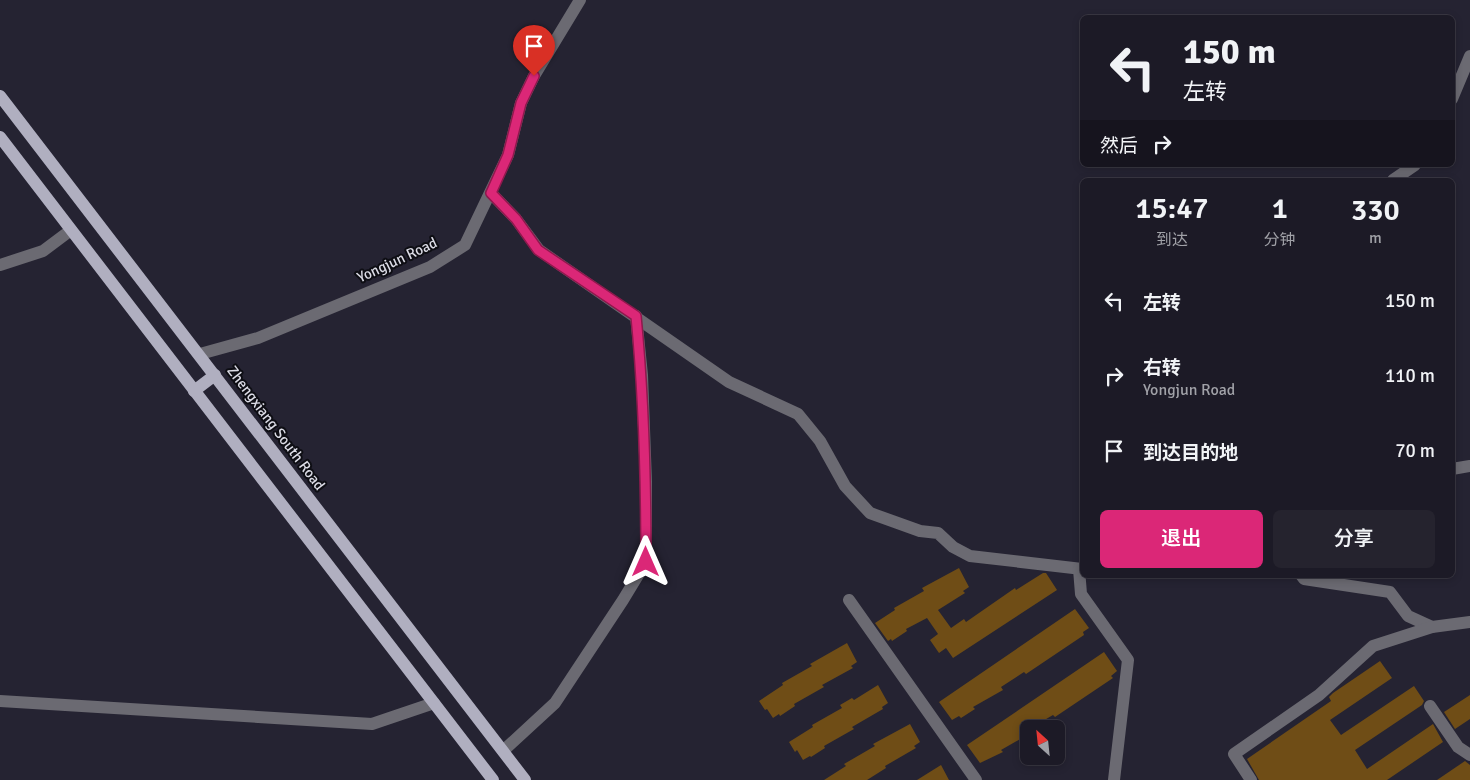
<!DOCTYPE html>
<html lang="zh">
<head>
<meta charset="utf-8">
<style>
	body { margin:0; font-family:Signika,"Noto Sans SC",sans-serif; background:#25232e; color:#f1f3f6; height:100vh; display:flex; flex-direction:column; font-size:19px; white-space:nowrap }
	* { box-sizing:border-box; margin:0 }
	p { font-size:16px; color:#a0a1a7 }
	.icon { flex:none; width:28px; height:28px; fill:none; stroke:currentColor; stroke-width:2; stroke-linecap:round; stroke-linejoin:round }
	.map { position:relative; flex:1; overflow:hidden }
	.panel { position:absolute; left:1080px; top:178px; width:375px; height:400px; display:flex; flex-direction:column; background:#1c1a26; border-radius:8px; box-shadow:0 2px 8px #0003,0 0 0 1px #3a3843 }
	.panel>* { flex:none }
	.top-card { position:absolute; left:1080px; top:15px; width:375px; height:152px; border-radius:8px; box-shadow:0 2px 8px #0003,0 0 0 1px #3a3843; background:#1c1a26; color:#f1f3f6; overflow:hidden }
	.needle { width:32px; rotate:333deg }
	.controls { position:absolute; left:1020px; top:720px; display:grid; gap:10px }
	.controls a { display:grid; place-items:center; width:45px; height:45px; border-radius:8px; background:#1c1a26; box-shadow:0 2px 8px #0003,0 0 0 1px #3a3843; font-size:25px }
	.pin { position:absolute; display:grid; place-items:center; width:42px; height:42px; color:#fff; margin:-51px -21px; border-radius:50% 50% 50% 0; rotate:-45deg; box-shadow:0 0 5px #0007 }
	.pin .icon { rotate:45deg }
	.me { position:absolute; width:55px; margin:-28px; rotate:0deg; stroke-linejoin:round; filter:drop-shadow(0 0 4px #0008) }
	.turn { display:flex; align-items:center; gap:18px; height:105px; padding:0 20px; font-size:22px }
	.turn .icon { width:65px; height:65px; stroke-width:2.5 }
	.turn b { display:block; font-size:35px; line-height:42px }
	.then { display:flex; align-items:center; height:48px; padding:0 20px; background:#0003; gap:10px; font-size:19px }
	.eta { display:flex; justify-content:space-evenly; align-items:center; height:85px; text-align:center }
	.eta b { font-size:30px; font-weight:600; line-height:35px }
	.primary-button { display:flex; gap:10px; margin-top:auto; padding:10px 20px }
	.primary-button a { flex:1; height:58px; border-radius:8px; background:#db2777; color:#fff; font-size:20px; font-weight:600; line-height:58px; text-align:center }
	.primary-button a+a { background:#25232e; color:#f1f3f6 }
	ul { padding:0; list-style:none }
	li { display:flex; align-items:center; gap:15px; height:75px; padding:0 20px }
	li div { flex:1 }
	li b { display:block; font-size:19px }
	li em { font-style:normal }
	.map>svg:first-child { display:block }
	.building { fill:#6f4d16 }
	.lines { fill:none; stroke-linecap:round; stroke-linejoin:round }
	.minor { stroke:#6b6a72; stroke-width:12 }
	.major { stroke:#b0afc0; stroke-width:12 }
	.route-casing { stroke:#8e194d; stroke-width:12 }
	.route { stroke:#db2777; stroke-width:9 }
	.labels { text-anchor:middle; stroke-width:4; stroke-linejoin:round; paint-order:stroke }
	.street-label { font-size:15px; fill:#dcdce6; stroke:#0e0e14 }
</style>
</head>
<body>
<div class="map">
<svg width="1470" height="780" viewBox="0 0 1470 780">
	<rect width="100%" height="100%" fill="#252332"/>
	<g class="building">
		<path d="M959 568 969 587 963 591 965 593 938 610 951 628 964 619 966 622 1015 588 1016 590 1043 573H1046L1057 590 953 658 946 648 939 653 930 640 938 634 927 618 906 629 907 631 892 641 891 639 888 641 875 623 895 610 894 608 924 591 922 588Z"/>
		<path d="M1075 609 1089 628 1083 632 1084 635 1026 674 1024 672 1001 687 1003 690 973 707 975 709 961 718 959 716 952 720 939 702Z"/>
		<path d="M847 643 857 662 851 666 853 668 822 685 824 687 794 704 795 706 780 716 779 714 773 718 767 709 765 710 759 701 783 685 782 683 812 666 810 664Z"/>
		<path d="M1104 652 1117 671 1111 676 1113 678 1055 717 1053 715 1029 729V734L1001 750 1003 752 980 763 967 745Z"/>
		<path d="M1380 661 1392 678 1330 720 1341 735 1414 686 1424 701 1422 705 1355 750 1367 769 1433 724 1443 742 1387 780H1259L1247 759 1331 701 1329 697 1333 693Z"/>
		<path d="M878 685 888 703 882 707 883 709 852 727 854 729 824 746 825 748 811 757 810 756 803 760 797 750 795 752 789 742 813 727 812 725 842 708 840 705 852 698 854 700Z"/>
		<path d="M1470 695V719L1455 729 1444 712Z"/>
		<path d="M910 724 920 742 914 746 916 748 885 766 886 768 867 780H824L846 766 844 764 875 746 873 744Z"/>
		<path d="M1465 761 1470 765V780H1437Z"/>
		<path d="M941 765 949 780H917Z"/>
	</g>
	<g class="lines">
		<g class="minor">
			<path d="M1452 99 1470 56"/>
			<path d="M1393 180 1415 165"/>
			<path d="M491 193 516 219 539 250 729 382 798 414 820 441 845 486 870 513 920 531 938 533 953 547 970 556 1082 569"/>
			<path d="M0 265 43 251 71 230"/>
			<path d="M200 354 258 338 430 267 465 245 508 155 521 103 534 76 580 0"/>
			<path d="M1452 469 1470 466"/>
			<path d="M1079 569 1081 594 1128 660 1114 780"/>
			<path d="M1301 575 1304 579 1390 592 1408 616 1432 627"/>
			<path d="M849 600 976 780"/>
			<path d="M0 701 372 724 434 703"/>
			<path d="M1430 706 1458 747 1470 755"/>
			<path d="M503 751 555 703 623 600 646 562V482L642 375 636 316"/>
			<path d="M1251 780 1234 754 1319 695 1373 646 1432 627 1470 622"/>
		</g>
		<g class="major">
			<path d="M0 96 525 780"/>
			<path d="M0 137 493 780"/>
			<path d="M194 391 215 375"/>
		</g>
	</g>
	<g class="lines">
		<g class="route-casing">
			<path id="route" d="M534 76 521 103 508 155 491 193 516 219 538 250 636 316C644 398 646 479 646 562"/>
		</g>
		<use href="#route" class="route"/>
	</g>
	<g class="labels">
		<g class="street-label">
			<text transform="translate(397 260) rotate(-25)" y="5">Yongjun Road</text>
			<text transform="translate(276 428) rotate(53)" y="5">Zhengxiang South Road</text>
		</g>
	</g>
</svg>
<div class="controls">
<a><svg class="needle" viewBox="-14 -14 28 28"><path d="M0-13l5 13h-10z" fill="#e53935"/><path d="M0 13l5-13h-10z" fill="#a0a1a7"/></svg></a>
</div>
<div class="pin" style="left:534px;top:76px;background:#d93025"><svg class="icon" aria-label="arrive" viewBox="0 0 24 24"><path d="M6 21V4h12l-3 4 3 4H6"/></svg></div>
<svg class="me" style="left:646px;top:562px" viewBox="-20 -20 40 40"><path d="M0-17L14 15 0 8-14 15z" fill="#db2777" stroke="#fff" stroke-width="4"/></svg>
<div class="top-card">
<div class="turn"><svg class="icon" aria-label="left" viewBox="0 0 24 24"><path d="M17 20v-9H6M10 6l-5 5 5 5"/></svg><div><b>150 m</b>左转</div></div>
<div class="then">然后<svg class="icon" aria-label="right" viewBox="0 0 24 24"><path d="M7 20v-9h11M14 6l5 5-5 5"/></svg></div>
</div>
<section class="panel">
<div class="eta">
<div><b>15:47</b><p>到达</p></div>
<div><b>1</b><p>分钟</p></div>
<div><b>330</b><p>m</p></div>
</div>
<ul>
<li><svg class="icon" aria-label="left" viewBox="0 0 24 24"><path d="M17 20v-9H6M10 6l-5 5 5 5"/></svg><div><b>左转</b></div><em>150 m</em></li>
<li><svg class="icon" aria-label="right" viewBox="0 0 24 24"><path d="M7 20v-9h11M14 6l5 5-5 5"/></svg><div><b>右转</b><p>Yongjun Road</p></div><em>110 m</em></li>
<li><svg class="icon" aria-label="arrive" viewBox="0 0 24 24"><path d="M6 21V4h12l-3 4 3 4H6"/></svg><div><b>到达目的地</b></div><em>70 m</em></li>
</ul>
<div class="primary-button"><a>退出</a><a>分享</a></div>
</section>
</div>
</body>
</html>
